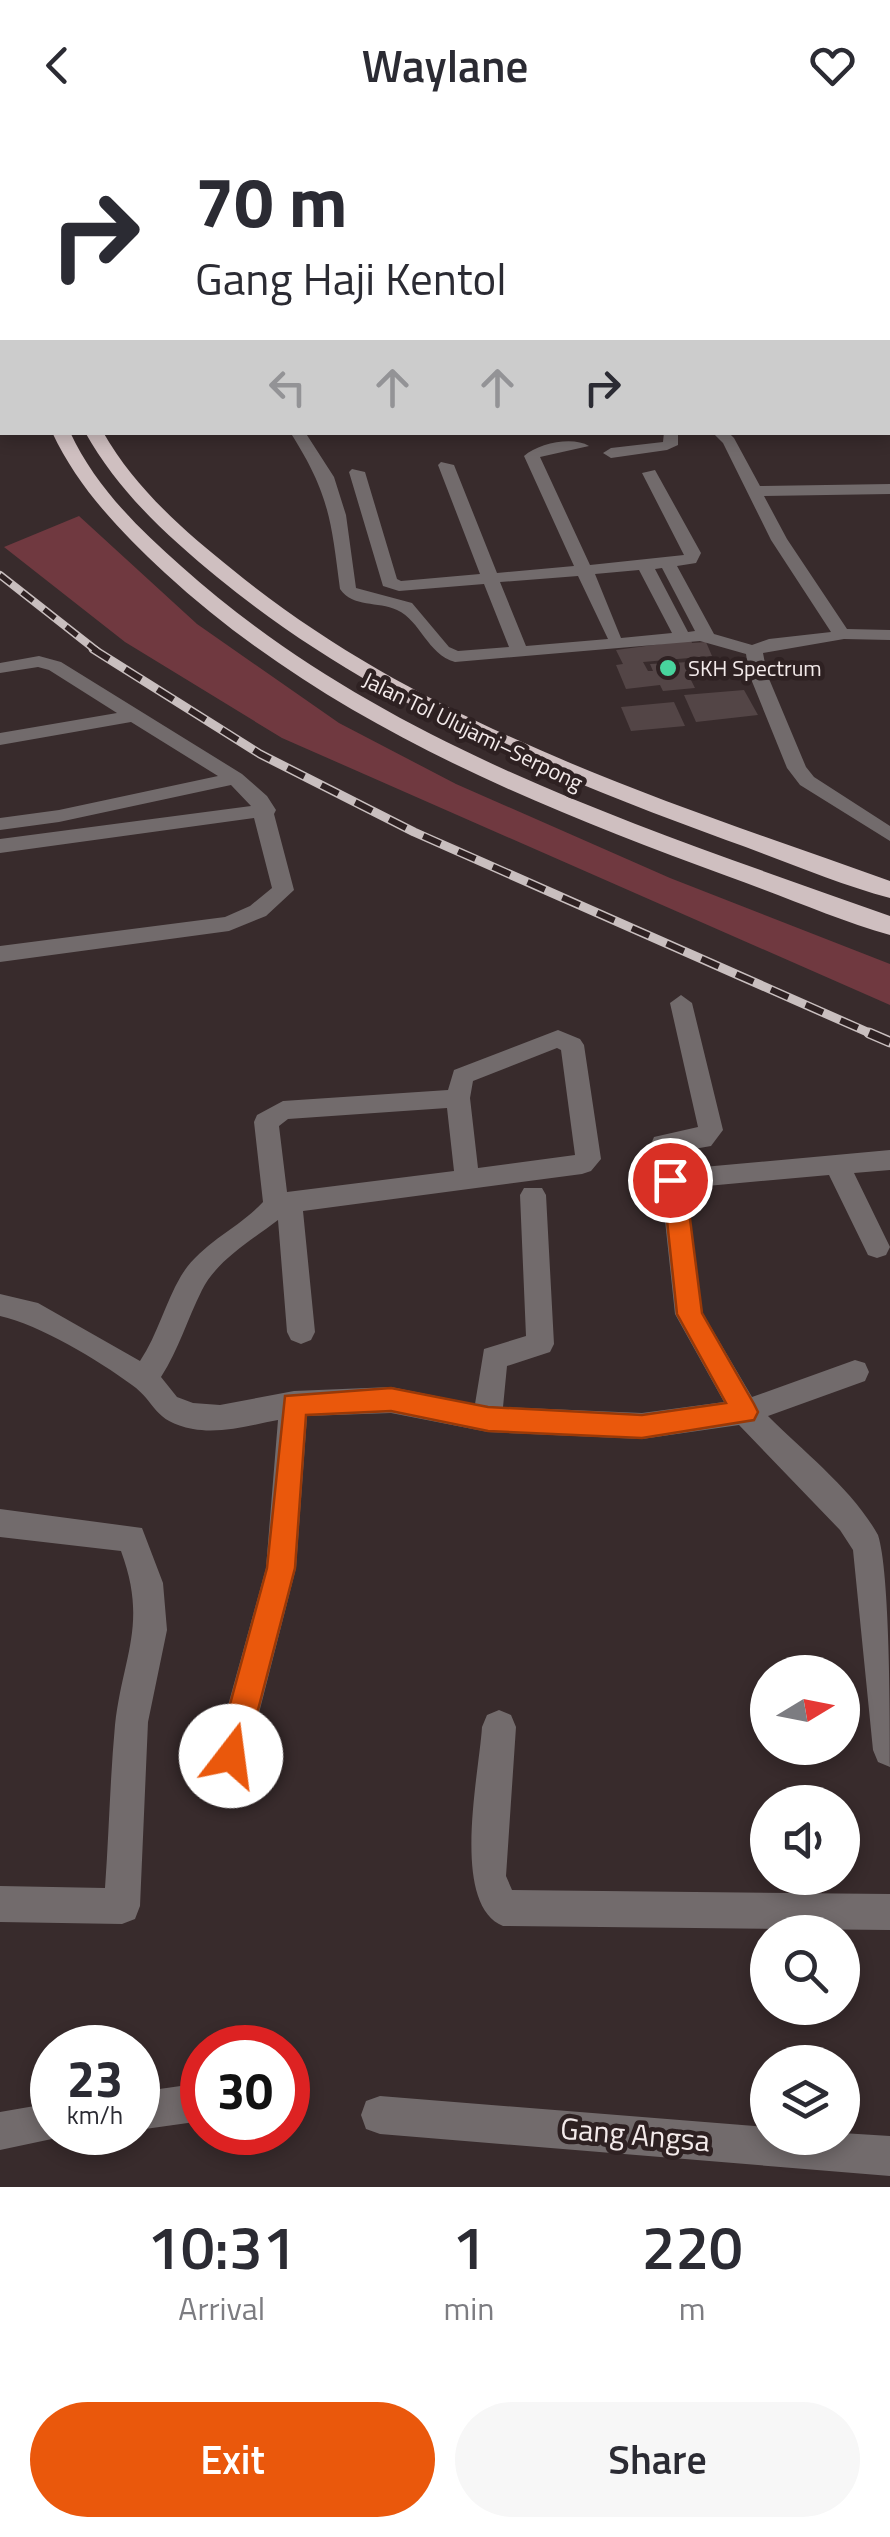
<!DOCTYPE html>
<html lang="en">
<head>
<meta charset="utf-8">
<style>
	body { margin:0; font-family:"Titillium Web",sans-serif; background:#f7f7f7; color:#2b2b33; height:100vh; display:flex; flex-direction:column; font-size:38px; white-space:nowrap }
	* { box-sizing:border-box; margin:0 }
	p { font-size:32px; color:#7c7c81 }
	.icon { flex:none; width:55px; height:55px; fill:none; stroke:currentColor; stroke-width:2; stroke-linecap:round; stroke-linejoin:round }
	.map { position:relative; height:2057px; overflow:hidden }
	.sheet { display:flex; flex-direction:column; background:#fff; flex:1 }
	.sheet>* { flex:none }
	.banner { position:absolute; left:0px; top:0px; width:890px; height:305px; box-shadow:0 5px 15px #0003; background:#fff; color:#2b2b33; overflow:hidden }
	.needle { width:65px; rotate:80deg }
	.controls { position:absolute; left:750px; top:1525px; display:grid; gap:20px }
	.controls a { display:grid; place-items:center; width:110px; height:110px; border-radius:50%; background:#fff; box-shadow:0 5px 15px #0003; font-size:50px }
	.speed { position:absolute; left:30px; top:1895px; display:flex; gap:20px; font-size:50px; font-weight:700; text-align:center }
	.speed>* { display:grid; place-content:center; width:130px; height:130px; border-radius:50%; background:#fff; box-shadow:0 5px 15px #0003; line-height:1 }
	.speed small { font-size:25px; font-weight:400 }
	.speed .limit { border:15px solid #d22; background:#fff; color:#111 }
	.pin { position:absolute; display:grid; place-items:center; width:85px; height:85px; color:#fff; margin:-42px; border:5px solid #fff; border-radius:50%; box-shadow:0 2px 10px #0007 }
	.me { position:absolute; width:110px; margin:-55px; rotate:15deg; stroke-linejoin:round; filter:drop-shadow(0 0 8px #0008) }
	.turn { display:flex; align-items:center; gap:35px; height:210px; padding:0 30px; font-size:45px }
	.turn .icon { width:130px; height:130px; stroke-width:2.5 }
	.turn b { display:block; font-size:70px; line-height:85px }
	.lanes { display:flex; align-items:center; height:95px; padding:0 30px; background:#0003; justify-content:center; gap:50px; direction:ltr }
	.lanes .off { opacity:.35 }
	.eta { display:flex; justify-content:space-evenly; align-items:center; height:170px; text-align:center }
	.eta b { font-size:60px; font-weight:600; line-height:70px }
	.cta { display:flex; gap:20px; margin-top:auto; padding:20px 30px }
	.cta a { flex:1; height:115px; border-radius:60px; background:#ea580c; color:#fff; font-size:40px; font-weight:600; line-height:115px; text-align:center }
	.cta a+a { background:#f7f7f7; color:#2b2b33 }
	header { display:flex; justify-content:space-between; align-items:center; height:130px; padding:0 30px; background:#fff; font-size:45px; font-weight:600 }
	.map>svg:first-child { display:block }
	.green { fill:#703940 }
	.building { fill:#534546 }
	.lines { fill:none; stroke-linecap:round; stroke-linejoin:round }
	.minor { fill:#726b6c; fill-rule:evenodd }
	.highway { fill:#cfbfc0; fill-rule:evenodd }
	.rail-far2-casing { stroke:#c9bfbf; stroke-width:8 }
	.rail-far1-casing { stroke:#c9bfbf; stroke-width:9 }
	.rail-casing { stroke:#c9bfbf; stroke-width:11 }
	.rail-far2 { stroke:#2e2122; stroke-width:5; stroke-dasharray:14; stroke-linecap:butt }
	.rail-far1 { stroke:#2e2122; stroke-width:6; stroke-dasharray:19; stroke-linecap:butt }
	.rail { stroke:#2e2122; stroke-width:8; stroke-dasharray:24; stroke-linecap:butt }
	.route { fill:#ea580c; stroke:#983908; stroke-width:2.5 }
	.poi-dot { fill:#48d49d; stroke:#2e2122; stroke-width:4 }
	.labels { text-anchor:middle; stroke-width:9; stroke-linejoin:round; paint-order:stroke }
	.far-poi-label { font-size:22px; fill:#f3eaea; stroke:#2e2122; text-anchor:start }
	.far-street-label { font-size:22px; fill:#f3eaea; stroke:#2e2122 }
	.near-street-label { font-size:30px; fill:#f3eaea; stroke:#2e2122 }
</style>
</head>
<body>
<header><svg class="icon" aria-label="back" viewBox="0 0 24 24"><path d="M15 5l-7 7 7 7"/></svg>Waylane<svg class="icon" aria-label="heart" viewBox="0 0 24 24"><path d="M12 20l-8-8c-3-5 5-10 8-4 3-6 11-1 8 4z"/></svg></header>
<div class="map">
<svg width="890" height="2057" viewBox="0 0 890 2057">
	<rect width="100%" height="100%" fill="#382b2c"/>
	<path class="green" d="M79 386 197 494 339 593 456 654 670 748 890 834V875L282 608 125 512 4 417Z"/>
	<g class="building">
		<path d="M691 510 692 513 706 512 712 526 643 532 648 541H653L650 534 710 531 717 545 690 548 695 558 663 561 660 555 626 559 616 535 623 534 616 520Z"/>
		<path d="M744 560 758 585 696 592 684 565Z"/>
		<path d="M674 572 685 596 631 601 621 577Z"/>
	</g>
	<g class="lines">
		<g class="minor">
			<path d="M259 0H273L274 2H261Z"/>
			<path d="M636 0H648L649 2H638Z"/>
			<path d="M791 0H803L804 2H793Z"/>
			<rect x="888" y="50" width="2" height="6"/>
			<rect x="888" y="77" width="2" height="8"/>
			<path d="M888 101 890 102V112L888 111Z"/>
			<rect x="888" y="157" width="2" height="8"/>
			<rect x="888" y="227" width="2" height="8"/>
			<path d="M290 302H305L334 347 346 385 356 458 412 473 449 517 458 521 509 517 484 454 399 461 383 456 349 342 352 339 365 342 397 449 401 451 480 444 438 335 441 332 454 335 497 443 574 436 524 326C539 313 573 306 589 316L540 327 590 435 684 425 642 343 655 340 701 423 696 433 677 436 714 504 752 515 769 509 831 502 771 410 723 313 712 302H728L734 308 760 356 890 354V364L764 366 787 409 847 499 890 500V510L844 509 763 523 767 544 806 637 814 647 890 696V711L800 655 787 638 749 544 746 524 700 511 455 532C427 524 421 491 397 480 378 471 353 478 340 459 331 389 329 363 290 302ZM662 438 695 501 688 502 655 439ZM639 440 672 503 621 508 595 444ZM578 446 608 509 526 516 500 452Z"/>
			<path d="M664 302H678V315L667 320 611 328 603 323 611 318 663 312Z"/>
			<path d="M39 526 61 532 242 644 267 666 276 680 274 684 294 760 266 786 229 801 0 832V816L225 787 250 776 272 758 254 688 0 723V709L251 676 231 655 59 692 0 700V688L59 680 218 646 131 592 0 615V603L117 583 49 540 38 537 0 543V533Z"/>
			<path d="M681 865 692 873 723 1000 711 1016 677 1022 681 1039 890 1020V1040L854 1043 890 1117 886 1125 877 1128 868 1125 829 1045 685 1058 702 1182 752 1267 855 1230 865 1233 869 1242 865 1251 768 1286C805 1323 853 1360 878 1405 890 1442 890 1589 890 1637L878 1632 873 1620 853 1420 840 1400 739 1295 642 1309 488 1302 391 1283 307 1286 296 1438 248 1626 243 1638 231 1643 219 1638 214 1626 266 1438 278 1290C251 1295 221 1304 193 1299 152 1291 157 1273 132 1255 98 1230 40 1195 0 1186V1164L38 1173 140 1231C158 1204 165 1173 181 1146 201 1113 238 1099 263 1072L254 992 257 985 283 971 448 960 454 940 558 900 580 909 584 915 601 1029 591 1041 582 1044 303 1081 315 1202 311 1210 301 1214 291 1210 287 1202 278 1090C252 1110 217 1130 202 1160 187 1190 179 1219 161 1247L177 1267 193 1273 220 1275 294 1261 391 1257 475 1274 484 1219 526 1206 520 1065 524 1058H542L546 1065 554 1214 550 1222 507 1236 503 1277 642 1283 724 1272 675 1184 664 1081 651 1014 654 1007 698 997 670 873ZM557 918 561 920 575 1025 478 1038 470 968 473 951ZM447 978 454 1041 287 1062 279 996 288 989Z"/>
			<path d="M0 1379 142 1398 163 1453 167 1500 148 1592 140 1776 135 1789 122 1794 0 1792V1756L105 1758C109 1704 110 1649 115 1595 123 1525 148 1494 121 1421L0 1407Z"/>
			<path d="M499 1580 511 1585 516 1597 506 1746 512 1760 890 1764V1800L503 1796C450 1774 479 1645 482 1597L487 1585Z"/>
			<path d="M202 1953V1991L138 2000V1962Z"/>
			<path d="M380 1966 768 1997V2008H842V2003L890 2006V2046L380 2004 366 1999 361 1985 366 1971Z"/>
			<path d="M52 1973V2002H67L66 2006 0 2020V1982Z"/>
		</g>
		<g class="highway">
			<path d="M0 17 2 18V30L0 29Z"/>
			<rect x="0" y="94" width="2" height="18"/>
			<path d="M52 302H70C95 356 137 397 181 436 381 616 641 697 890 786V805C835 789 781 765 727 746 525 672 325 590 165 443 121 402 78 358 52 302Z"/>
			<path d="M85 302H103C135 358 183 400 233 440 423 595 662 670 890 751V768C834 753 780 729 726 710 546 644 366 570 217 447 166 405 118 361 85 302Z"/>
		</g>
		<g class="rail-far2-casing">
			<path id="rail-far2" d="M0 445 97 521"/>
		</g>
		<g class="rail-far1-casing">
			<path id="rail-far1" d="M93 519 260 624 414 702 874 905"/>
		</g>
		<g class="rail-casing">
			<path id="rail" d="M869 903 890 912"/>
		</g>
		<use href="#rail-far2" class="rail-far2"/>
		<use href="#rail-far1" class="rail-far1"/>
		<use href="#rail" class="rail"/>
	</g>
	<path class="route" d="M670 1041 681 1050 689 1081 702 1183 754 1274 758 1282 754 1290 642 1308 488 1301 391 1281 306 1285 295 1438 246 1626 242 1637 231 1641 220 1637 216 1626 267 1438 285 1266 391 1258 488 1277 642 1285 726 1273 677 1184 666 1081 658 1050Z"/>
	<circle class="poi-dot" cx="668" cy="538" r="10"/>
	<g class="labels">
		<g class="far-poi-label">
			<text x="688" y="546">SKH Spectrum</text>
		</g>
		<g class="far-street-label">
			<text transform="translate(473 601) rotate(26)" y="8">Jalan Tol Ulujami–Serpong</text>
		</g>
		<g class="near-street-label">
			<text transform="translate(635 2005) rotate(5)" y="10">Gang Angsa</text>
		</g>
	</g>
</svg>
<div class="controls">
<a><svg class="needle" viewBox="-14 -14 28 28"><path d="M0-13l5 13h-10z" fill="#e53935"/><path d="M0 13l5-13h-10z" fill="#7c7c81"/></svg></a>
<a><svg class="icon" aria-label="sound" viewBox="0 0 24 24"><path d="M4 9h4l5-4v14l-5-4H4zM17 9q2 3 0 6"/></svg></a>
<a><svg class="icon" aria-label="search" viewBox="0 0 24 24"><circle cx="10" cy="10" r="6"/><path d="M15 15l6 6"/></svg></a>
<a><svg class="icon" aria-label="layers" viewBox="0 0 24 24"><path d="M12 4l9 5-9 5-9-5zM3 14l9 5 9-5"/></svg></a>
</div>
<div class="speed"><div>23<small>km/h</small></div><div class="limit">30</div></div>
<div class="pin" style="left:670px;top:1050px;background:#d93025"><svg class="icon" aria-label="arrive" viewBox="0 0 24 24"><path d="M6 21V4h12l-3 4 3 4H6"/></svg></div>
<svg class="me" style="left:231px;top:1626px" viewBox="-20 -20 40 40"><circle r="19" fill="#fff"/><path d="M0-13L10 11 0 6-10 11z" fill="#ea580c"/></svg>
<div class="banner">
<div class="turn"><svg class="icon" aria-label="right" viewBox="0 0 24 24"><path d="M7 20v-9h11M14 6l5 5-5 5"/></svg><div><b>70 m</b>Gang Haji Kentol</div></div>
<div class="lanes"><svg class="icon off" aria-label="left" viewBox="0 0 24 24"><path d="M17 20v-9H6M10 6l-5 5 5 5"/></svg><svg class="icon off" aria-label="ahead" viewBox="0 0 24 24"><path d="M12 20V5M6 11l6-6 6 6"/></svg><svg class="icon off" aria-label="ahead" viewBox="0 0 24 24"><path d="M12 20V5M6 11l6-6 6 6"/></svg><svg class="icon" aria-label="right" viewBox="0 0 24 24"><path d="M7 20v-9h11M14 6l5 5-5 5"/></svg></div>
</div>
</div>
<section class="sheet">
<div class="eta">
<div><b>10:31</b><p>Arrival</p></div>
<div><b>1</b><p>min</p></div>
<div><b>220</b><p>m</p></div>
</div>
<div class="cta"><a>Exit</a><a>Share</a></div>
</section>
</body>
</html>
